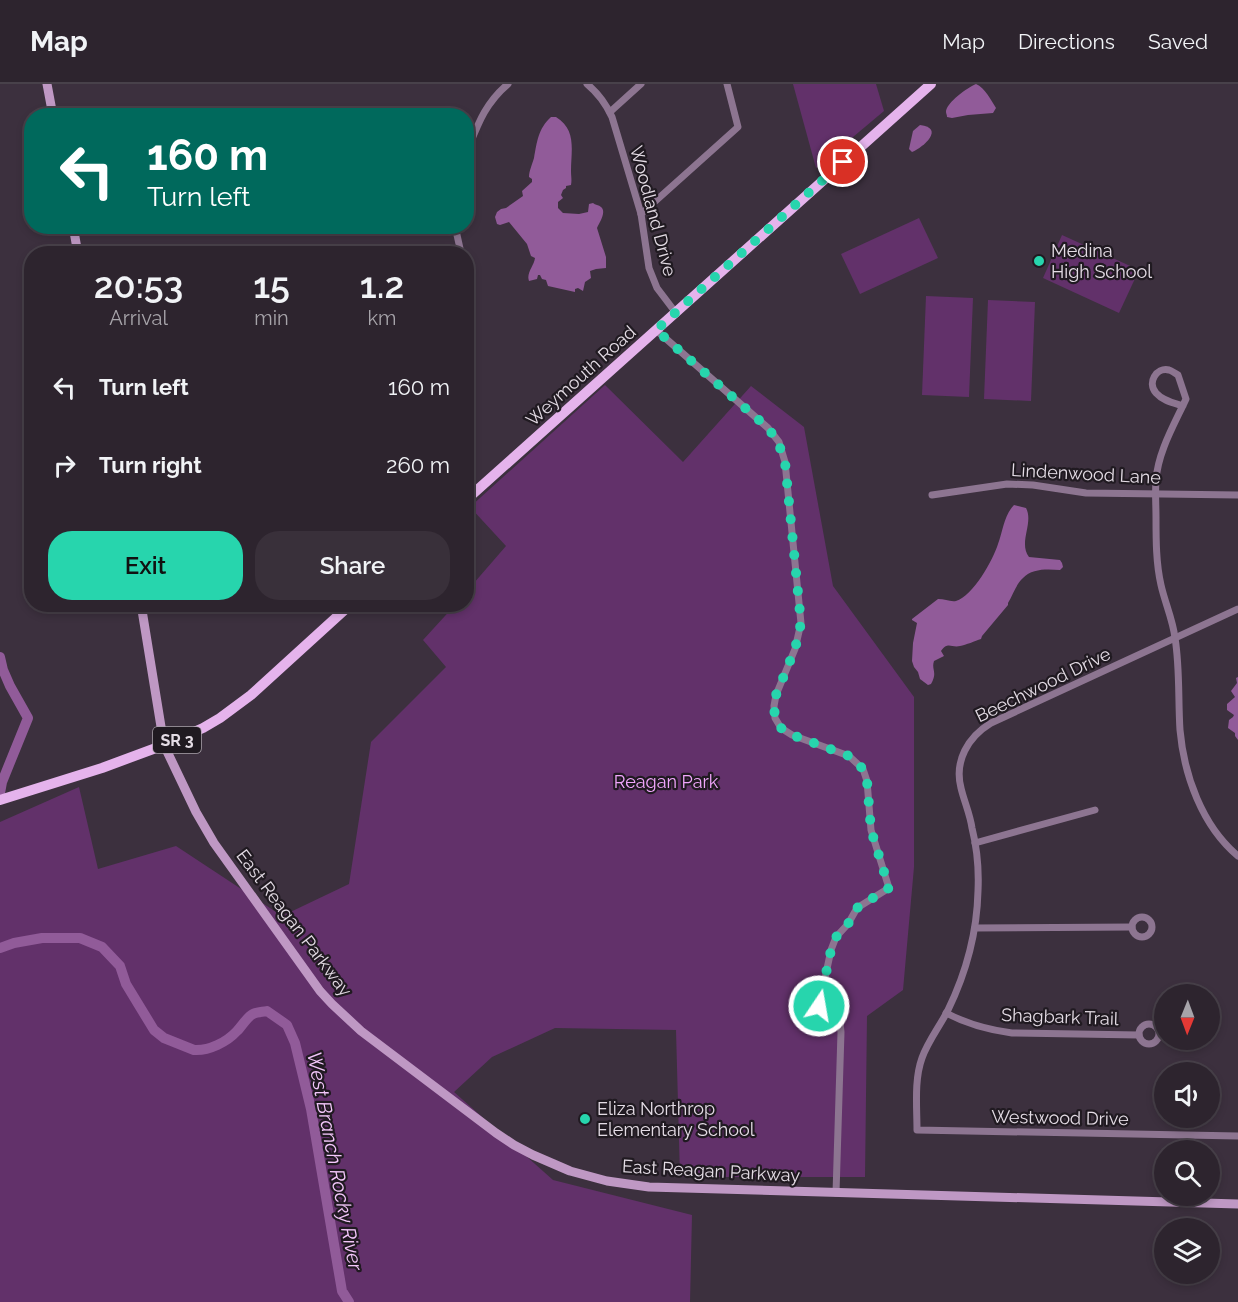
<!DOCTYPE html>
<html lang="en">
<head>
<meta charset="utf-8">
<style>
	body { margin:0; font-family:Raleway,sans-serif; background:#39303a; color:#f1f3f6; height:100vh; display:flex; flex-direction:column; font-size:22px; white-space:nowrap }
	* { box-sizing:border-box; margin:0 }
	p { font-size:20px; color:#a7a4aa }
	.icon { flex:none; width:33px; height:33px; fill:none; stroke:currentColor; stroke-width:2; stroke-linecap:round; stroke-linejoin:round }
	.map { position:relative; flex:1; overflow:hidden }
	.drawer { position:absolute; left:24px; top:162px; width:450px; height:366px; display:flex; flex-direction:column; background:#2d242e; border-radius:24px; box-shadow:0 3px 9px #0003,0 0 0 2px #48414a }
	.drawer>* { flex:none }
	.guide { position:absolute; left:24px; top:24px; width:450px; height:126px; border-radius:24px; box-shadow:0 3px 9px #0003,0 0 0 2px #48414a; background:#00695c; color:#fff; overflow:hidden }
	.needle { width:39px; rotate:181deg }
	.tools { position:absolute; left:1154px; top:900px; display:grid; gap:12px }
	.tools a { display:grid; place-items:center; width:66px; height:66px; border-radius:50%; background:#2d242e; box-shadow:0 3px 9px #0003,0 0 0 2px #48414a; font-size:30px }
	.pin { position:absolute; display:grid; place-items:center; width:51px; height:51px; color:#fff; margin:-26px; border:3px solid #fff; border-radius:50%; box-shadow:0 2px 6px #0007 }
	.me { position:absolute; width:66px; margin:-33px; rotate:12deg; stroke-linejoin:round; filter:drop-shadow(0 0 4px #0008) }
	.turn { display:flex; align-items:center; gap:21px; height:126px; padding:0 24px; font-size:27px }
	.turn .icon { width:78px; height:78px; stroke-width:2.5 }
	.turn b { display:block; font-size:42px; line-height:51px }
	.eta { display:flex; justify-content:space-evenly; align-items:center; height:102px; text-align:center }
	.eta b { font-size:36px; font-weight:600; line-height:42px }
	.button { display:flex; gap:12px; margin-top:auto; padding:12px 24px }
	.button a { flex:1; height:69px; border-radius:24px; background:#27d5ad; color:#111; font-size:24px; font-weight:600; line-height:69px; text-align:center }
	.button a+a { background:#39303a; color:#f1f3f6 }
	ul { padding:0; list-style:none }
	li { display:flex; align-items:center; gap:18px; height:78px; padding:0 24px }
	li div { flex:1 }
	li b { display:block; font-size:22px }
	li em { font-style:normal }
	header { display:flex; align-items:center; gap:36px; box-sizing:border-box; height:84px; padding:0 30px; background:#2d242e; border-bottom:2px solid #48414a }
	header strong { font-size:28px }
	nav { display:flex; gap:33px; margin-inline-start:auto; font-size:21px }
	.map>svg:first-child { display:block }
	.green { fill:#62316a }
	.water { fill:#915b99 }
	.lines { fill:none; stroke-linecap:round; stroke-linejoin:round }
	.river { stroke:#915b99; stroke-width:10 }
	.street { stroke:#8d7591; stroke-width:7 }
	.secondary { stroke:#bf98c4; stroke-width:9 }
	.primary { stroke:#e5b3ec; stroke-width:10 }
	.route { stroke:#27d5ad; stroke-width:10; stroke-dasharray:0 18 }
	.poi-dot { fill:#27d5ad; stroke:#201a21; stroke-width:2 }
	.labels { text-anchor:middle; stroke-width:4.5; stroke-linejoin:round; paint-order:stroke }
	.shield { fill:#201a21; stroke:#a9a2aa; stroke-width:1.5 }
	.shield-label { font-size:16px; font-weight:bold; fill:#e4dce5 }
	.street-label { font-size:18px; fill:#e4dce5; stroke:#201a21 }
	.poi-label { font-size:18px; fill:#e4dce5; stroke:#201a21; text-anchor:start }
	.park-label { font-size:18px; fill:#f2a7fd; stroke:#201a21 }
	.water-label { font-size:20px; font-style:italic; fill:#f4c7fb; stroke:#201a21 }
</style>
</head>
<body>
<header>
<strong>Map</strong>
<nav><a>Map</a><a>Directions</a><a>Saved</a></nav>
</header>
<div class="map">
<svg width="1238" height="1218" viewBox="0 0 1238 1218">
	<rect width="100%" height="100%" fill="#3c303e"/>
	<g class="green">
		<path d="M793 0H876L884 27 816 84Z"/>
		<path d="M919 134 938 174 860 210 841 170Z"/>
		<path d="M1062 151 1139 186 1119 229 1043 194Z"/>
		<path d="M926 212 973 214 969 313 922 311Z"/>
		<path d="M988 216 1035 218 1031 317 984 315Z"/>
		<path d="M605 301 683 378 751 302 804 343 833 502 914 613V783L903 906 867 932 865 1093H680L676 946 555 944 492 973 454 1008 553 1096 692 1131 690 1218H0V738L79 703 98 785 176 762 282 832 349 800 371 658 446 583 423 556 455 521 466 520 467 507 506 462 470 423Z"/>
	</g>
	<g class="water">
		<path d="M976 0C985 4 991 16 996 24L993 29 968 31 952 34 947 33C947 31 946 29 946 28 946 19 968 3 976 0Z"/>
		<path d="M551 33H556C577 46 571 66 571 87 571 92 572 96 571 101L566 102V104L563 106 561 111 563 114 558 118V124L563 129 579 130 588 128 589 120 593 119C595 121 599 121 601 123 607 128 599 139 597 144L606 173V184L596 185 590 187 591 194 585 198 583 207 578 204 575 205V208L548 202 546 196 542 195 540 191H538L537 195 529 197C526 189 534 182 535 174L531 172 527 160 509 138 500 141 497 140 495 133 497 128 501 125 506 124 523 112 522 107 532 98V95L529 93C529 87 532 81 534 74 537 58 538 45 551 33Z"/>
		<path d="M920 41C945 44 924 63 912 68L909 65 913 47Z"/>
		<path d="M1014 421 1026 424C1034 439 1018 459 1029 473L1060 476 1062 479 1063 483 1060 486C1048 485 1032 484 1023 494 1016 500 1013 511 1008 519V521L982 552 981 555C975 557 966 561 960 562 951 564 948 557 941 567L944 572 934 577C931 586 938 588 931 600L928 601 920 595 918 588 914 583 912 577 913 559 917 539 912 536V535L938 515C945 515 950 518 956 517 973 512 993 476 998 460 1003 447 1004 431 1014 421Z"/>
		<path d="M1238 593V656L1235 652V649L1228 644 1229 636 1233 633 1234 631 1227 626V620L1235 613 1231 607 1237 599 1236 594Z"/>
	</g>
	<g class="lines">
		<g class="river">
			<path d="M0 573 3 586 10 602 28 634 2 698 0 709"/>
			<path d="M0 864 14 859 42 854H80L102 863 120 882 126 900 154 946 164 954 194 966C209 967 227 958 237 947 242 942 247 933 253 930 257 928 263 928 267 927L287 941 295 959 311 1025 342 1207 349 1218"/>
		</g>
		<g class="street">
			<path d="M587 0C598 9 606 20 612 33L641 130 649 184 657 204 676 229"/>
			<path d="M610 28 641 0"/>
			<path d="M466 70C477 43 484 20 508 0"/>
			<path d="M641 130 738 43 727 0"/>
			<path d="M455 142 461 169"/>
			<path d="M656 246 768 344 779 358 785 378 801 539 795 565 776 611 774 622 775 634 781 644 792 651 849 672 863 685 867 697 871 746 889 804 857 824 848 840 836 853 831 866 819 922 839 928 841 948 836 1109"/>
			<path d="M1183 322C1174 319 1163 317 1156 309 1147 299 1156 283 1169 286 1172 287 1175 289 1178 291L1186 315C1174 341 1158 368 1156 396 1155 408 1156 421 1156 433 1156 456 1156 479 1161 501 1165 519 1173 536 1175 554 1180 584 1178 616 1180 646 1184 691 1202 742 1238 772"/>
			<path d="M932 411 1007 400 1033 401 1086 409 1238 411"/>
			<path d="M1238 525 991 639C968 653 954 677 961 704 964 717 970 730 972 744 977 764 979 786 978 807 977 848 966 889 948 926 940 942 928 957 922 974 914 996 917 1023 917 1046L1238 1052"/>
			<path d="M975 759 1095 726"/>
			<circle cx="1142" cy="843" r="10"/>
			<path d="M975 844 1132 843"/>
			<path d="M946 929C967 940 988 946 1012 949L1139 951"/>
			<circle cx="1149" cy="950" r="10"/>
		</g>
		<g class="secondary">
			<path d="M47 0 53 32"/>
			<path d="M73 142 78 170"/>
			<path d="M141 520 164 661 196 728 214 759 320 907 332 920 361 947 496 1049 514 1061 533 1071 570 1087 607 1097 649 1103 1238 1120"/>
		</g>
		<g class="primary">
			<path d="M466 416 931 0"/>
			<path d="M0 716 102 684 164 661 203 644 220 634 251 611 351 520"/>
		</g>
	</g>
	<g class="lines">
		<path class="route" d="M819 922 831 866 836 853 848 840 857 824 889 804 871 746 867 697 863 685 849 672 792 651 781 644 775 634 774 622 776 611 795 565 801 539 785 378 778 358 768 344 656 246 843 78"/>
	</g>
	<g class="poi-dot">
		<circle cx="1039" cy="177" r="6"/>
		<circle cx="585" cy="1035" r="6"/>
	</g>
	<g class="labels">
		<rect class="shield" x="153" y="643" width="48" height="26" rx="4.5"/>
		<g class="shield-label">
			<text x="177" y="662">SR 3</text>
		</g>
		<g class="street-label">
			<text transform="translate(653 127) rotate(75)" y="6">Woodland Drive</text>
			<text transform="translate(581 292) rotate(-42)" y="6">Weymouth Road</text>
			<text transform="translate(1086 390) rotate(3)" y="6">Lindenwood Lane</text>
			<text transform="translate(1043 601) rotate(-26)" y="6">Beechwood Drive</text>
			<text transform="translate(294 839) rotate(53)" y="6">East Reagan Parkway</text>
			<text transform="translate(1060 933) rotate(2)" y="6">Shagbark Trail</text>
			<text transform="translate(1060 1034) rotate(1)" y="6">Westwood Drive</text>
			<text transform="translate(711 1087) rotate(3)" y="6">East Reagan Parkway</text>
		</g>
		<g class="poi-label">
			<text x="1051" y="173">Medina<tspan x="1051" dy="21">High School</tspan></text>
			<text x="597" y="1031">Eliza Northrop<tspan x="597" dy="21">Elementary School</tspan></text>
		</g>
		<g class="park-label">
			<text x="666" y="704">Reagan Park</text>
		</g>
		<g class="water-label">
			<text transform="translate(335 1077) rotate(79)" y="7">West Branch Rocky River</text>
		</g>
	</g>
</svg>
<div class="tools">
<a><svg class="needle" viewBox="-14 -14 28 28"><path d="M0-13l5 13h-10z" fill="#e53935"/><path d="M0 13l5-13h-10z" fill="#a7a4aa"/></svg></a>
<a><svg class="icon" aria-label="sound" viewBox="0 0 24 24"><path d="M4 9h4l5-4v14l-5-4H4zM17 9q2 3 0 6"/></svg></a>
<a><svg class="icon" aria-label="search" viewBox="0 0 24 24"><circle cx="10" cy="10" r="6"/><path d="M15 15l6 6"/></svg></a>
<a><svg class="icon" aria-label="layers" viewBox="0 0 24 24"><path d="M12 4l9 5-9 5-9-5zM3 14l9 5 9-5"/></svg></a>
</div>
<div class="pin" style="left:843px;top:78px;background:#d93025"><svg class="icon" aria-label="arrive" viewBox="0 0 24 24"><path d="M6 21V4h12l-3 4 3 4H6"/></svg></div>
<svg class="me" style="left:819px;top:922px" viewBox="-20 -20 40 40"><circle r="17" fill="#27d5ad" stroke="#fff" stroke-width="3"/><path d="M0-11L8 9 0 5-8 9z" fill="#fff"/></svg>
<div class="guide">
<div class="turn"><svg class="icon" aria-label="left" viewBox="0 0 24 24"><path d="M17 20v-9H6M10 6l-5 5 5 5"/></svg><div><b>160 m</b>Turn left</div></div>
</div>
<section class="drawer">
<div class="eta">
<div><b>20:53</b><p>Arrival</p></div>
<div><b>15</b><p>min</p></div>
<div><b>1.2</b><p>km</p></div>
</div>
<ul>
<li><svg class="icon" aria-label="left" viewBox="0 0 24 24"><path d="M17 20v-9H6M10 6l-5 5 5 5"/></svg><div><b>Turn left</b></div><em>160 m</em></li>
<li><svg class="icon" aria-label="right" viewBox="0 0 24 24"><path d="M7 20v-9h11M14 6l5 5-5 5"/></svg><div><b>Turn right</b></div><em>260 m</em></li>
</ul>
<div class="button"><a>Exit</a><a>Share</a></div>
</section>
</div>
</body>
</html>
